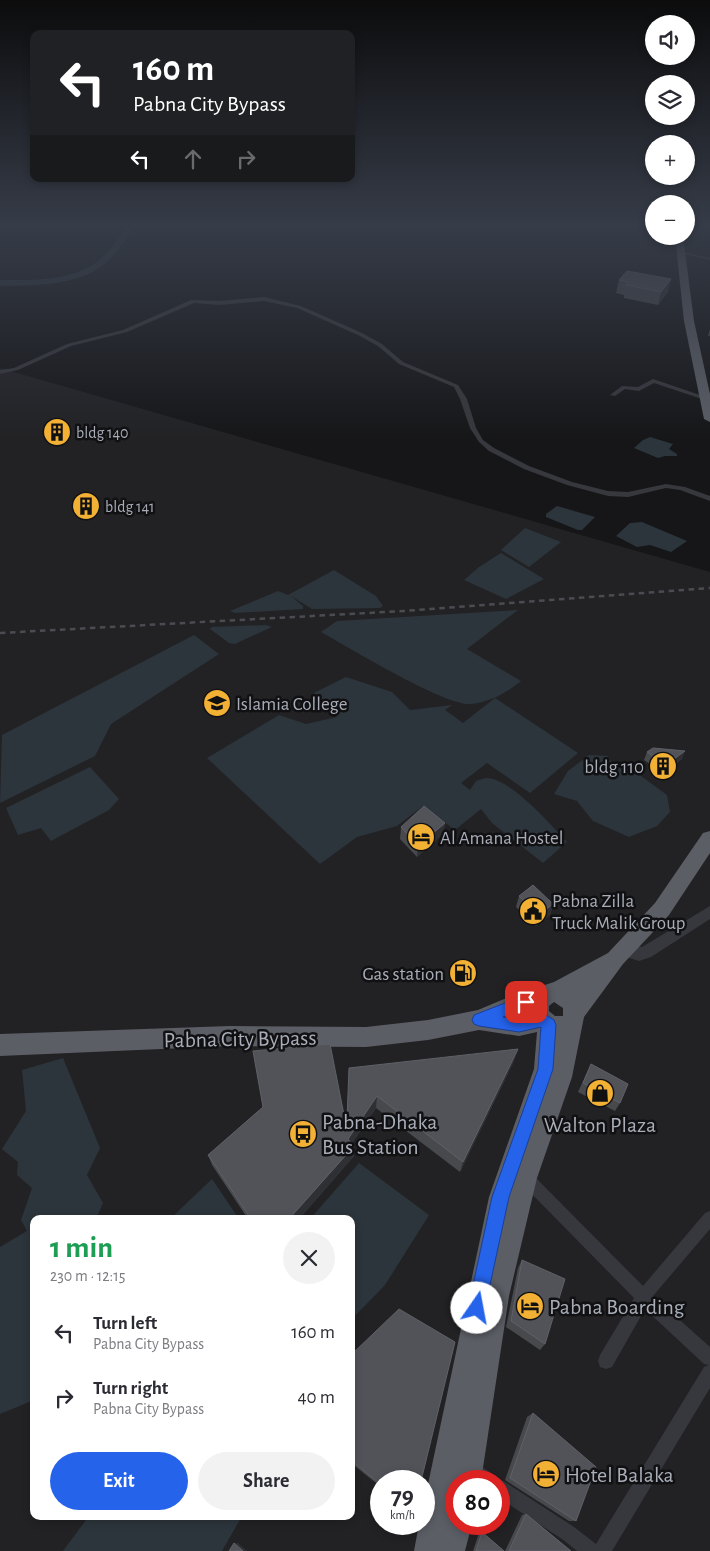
<!DOCTYPE html>
<html lang="en">
<head>
<meta charset="utf-8">
<style>
	body { margin:0; font-family:"Alegreya Sans",sans-serif; background:#f2f2f3; color:#2b2b33; height:100vh; display:flex; flex-direction:column; font-size:19px; white-space:nowrap }
	* { box-sizing:border-box; margin:0 }
	p { font-size:16px; color:#7c7c81 }
	.icon { flex:none; width:28px; height:28px; fill:none; stroke:currentColor; stroke-width:2; stroke-linecap:round; stroke-linejoin:round }
	.map { position:relative; flex:1; overflow:hidden }
	.sheet { position:absolute; left:30px; top:1215px; width:325px; height:305px; display:flex; flex-direction:column; background:#fff; border-radius:10px; box-shadow:0 2px 8px #0003 }
	.sheet>* { flex:none }
	.guide { position:absolute; left:30px; top:30px; width:325px; height:152px; border-radius:10px; box-shadow:0 2px 8px #0003; background:#202124; color:#fff; overflow:hidden }
	.fabs { position:absolute; left:645px; top:15px; display:grid; gap:10px }
	.fabs a { display:grid; place-items:center; width:50px; height:50px; border-radius:50%; background:#fff; box-shadow:0 2px 8px #0003; font-size:25px }
	.speed { position:absolute; left:370px; top:1470px; display:flex; gap:10px; font-size:25px; font-weight:700; text-align:center }
	.speed>* { display:grid; place-content:center; width:65px; height:65px; border-radius:50%; background:#fff; box-shadow:0 2px 8px #0003; line-height:1 }
	.speed small { font-size:12px; font-weight:400 }
	.speed .limit { border:8px solid #d22; background:#fff; color:#111 }
	.pin { position:absolute; display:grid; place-items:center; width:42px; height:42px; color:#fff; margin:-21px; border-radius:10px; box-shadow:0 2px 8px #0006 }
	.me { position:absolute; width:55px; margin:-28px; rotate:12deg; stroke-linejoin:round; filter:drop-shadow(0 0 4px #0008) }
	.turn { display:flex; align-items:center; gap:18px; height:105px; padding:0 20px; font-size:22px }
	.turn .icon { width:65px; height:65px; stroke-width:2.5 }
	.turn b { display:block; font-size:35px; line-height:42px }
	.lanes { display:flex; align-items:center; height:48px; padding:0 20px; background:#0003; justify-content:center; gap:25px; direction:ltr }
	.lanes .off { opacity:.35 }
	.round { display:grid; place-items:center; flex:none; width:52px; height:52px; border-radius:26px; background:#f2f2f3 }
	.headline { display:flex; align-items:center; justify-content:space-between; height:85px; padding:0 20px }
	h1 { font-size:30px; font-weight:700; line-height:38px; color:#1e9e55 }
	.button { display:flex; gap:10px; margin-top:auto; padding:10px 20px }
	.button a { flex:1; height:58px; border-radius:30px; background:#2563eb; color:#fff; font-size:20px; font-weight:700; line-height:58px; text-align:center }
	.button a+a { background:#f2f2f3; color:#2b2b33 }
	ul { padding:0; list-style:none }
	li { display:flex; align-items:center; gap:15px; height:65px; padding:0 20px }
	li div { flex:1 }
	li b { display:block; font-size:19px }
	li em { font-style:normal }
	.map>svg:first-child { display:block }
	.built { fill:#222225; fill-rule:evenodd }
	.water { fill:#2c353c }
	.lines { fill:none; stroke-linecap:round; stroke-linejoin:round }
	.river { fill:#2c353c; fill-rule:evenodd }
	.minor { fill:#37383d; fill-rule:evenodd }
	.tertiary { fill:#37383d; fill-rule:evenodd }
	.trunk { fill:#5b5e65; fill-rule:evenodd }
	.rail { stroke:#4a4c52; stroke-width:2.5; stroke-dasharray:5.5 4.5; stroke-linecap:butt }
	.wall { fill:#47494d }
	.shaded-wall { fill:#2f3033 }
	.building { fill:#525359; stroke:#5f6168 }
	.route { fill:#2563eb; stroke:#184099 }
	.labels { text-anchor:middle; stroke-width:5; stroke-linejoin:round; paint-order:stroke }
	.far-poi-label { font-size:16px; fill:#a8adb8; stroke:#111113; text-anchor:start }
	.poi-label { font-size:19px; fill:#a8adb8; stroke:#111113; text-anchor:start }
	.near-street-label { font-size:22px; fill:#a8adb8; stroke:#111113 }
	.near-poi-label { font-size:22px; fill:#a8adb8; stroke:#111113; text-anchor:start }
</style>
</head>
<body>
<div class="map">
<svg width="710" height="1551" viewBox="0 0 710 1551">
	<rect width="100%" height="100%" fill="#161618"/>
	<path class="built" d="M0 368 710 572V1551H0ZM34 1219H351V1516H34ZM381 1481H424V1524H381ZM456 1481H499V1524H456Z"/>
	<g class="water">
		<path d="M650 437 673 444 669 449 677 454V456H665L658 458 634 448 643 440Z"/>
		<path d="M557 506 595 517 582 530H578L546 517V514Z"/>
		<path d="M642 522 687 541 671 552 650 545 637 547 616 536 630 523Z"/>
		<path d="M525 528 561 542 529 567 501 550Z"/>
		<path d="M501 553 544 579 506 599 464 580 479 567Z"/>
		<path d="M334 570 376 596 383 606 380 608 312 609 291 596 303 606V609L235 613 230 611 278 591 288 595Z"/>
		<path d="M518 610 467 649 521 681C508 692 488 703 470 704 445 706 348 647 321 632L337 621Z"/>
		<path d="M266 625 272 627 235 644 229 643 210 629 212 627Z"/>
		<path d="M194 635 219 654 111 724 95 756 0 803 2 735Z"/>
		<path d="M346 677 392 692 410 710 452 705 445 710 463 723 495 698 578 753 530 793 487 763 461 783 470 790 476 781C479 780 484 778 487 778 510 778 552 826 567 842L543 863 492 823 481 809 455 830 423 806 397 826 357 837 320 864 207 758 279 715 306 724 337 717 314 693Z"/>
		<path d="M589 755 608 756 613 765 641 776 667 795 670 812 657 826 629 837 593 821 577 801 554 794 568 771Z"/>
		<path d="M90 767 119 799 109 810 51 841 41 828 18 835 6 808Z"/>
		<path d="M63 1058 100 1148 87 1175 103 1203 96 1219H34V1400L0 1414V1247L27 1231 21 1220 32 1188 17 1175 18 1162 2 1149 26 1111 22 1070Z"/>
		<path d="M359 1163 429 1215 385 1285 351 1320V1219H310Z"/>
		<path d="M212 1179 239 1219H170Z"/>
		<path d="M89 1516H242L222 1551H63Z"/>
	</g>
	<g class="lines">
		<path class="river" d="M128 225H136C128 235 122 247 113 256 85 287 38 285 0 286V280C36 280 80 282 107 253 115 245 121 234 128 225Z"/>
		<g class="minor">
			<path d="M679 251 710 258V260L679 253Z"/>
			<path d="M264 297 301 306 362 333 382 344 403 362 458 385 467 399 476 428 483 440 494 448 529 466 572 482 608 491 628 492 666 484 685 487 710 496V501L680 490 666 488 628 497 608 496 567 485 524 469 489 451 479 442 470 428 460 399 454 387 399 364 378 346 358 335 297 308 264 301 219 305 194 303 127 332 71 346 18 370 0 374V370L14 368 67 344 123 330 191 300 219 301Z"/>
			<path d="M653 379 706 397 707 398 702 399 654 383 639 391 625 389 615 396 610 395 622 386 638 387Z"/>
			<path d="M526 1171 531 1173 643 1286 705 1213 710 1211V1229L653 1296 710 1347V1388L612 1551H577L562 1539 499 1498V1481C486 1481 469 1485 464 1471L466 1465 472 1463C481 1466 493 1471 496 1481L499 1479 505 1482 574 1527 596 1544 704 1367 709 1365 704 1364 645 1309 612 1367 606 1369 600 1367 598 1361 600 1355 634 1298 521 1183 519 1178 521 1173Z"/>
		</g>
		<path class="tertiary" d="M710 906V919L651 957 639 961 620 955 618 950 620 945 625 944 642 947Z"/>
		<g class="trunk">
			<path d="M675 236H683L694 321 710 394V422L704 419 684 321Z"/>
			<path d="M710 831V853L669 915 623 964 584 1017 572 1077 537 1178 509 1296 481 1481H456L452 1511 456 1509V1524H472L465 1551H414L419 1524H424V1503L489 1197 534 1069 537 1032 519 1036 479 1030 428 1040 366 1047 230 1046 0 1056V1034L230 1026 366 1027 428 1020 478 1010 511 996 554 982 608 953 655 903 703 833ZM554 1002 563 1008V1016H555L549 1011V1006ZM528 1011V1013L514 1015Z"/>
		</g>
		<path class="rail" d="M0 633 404 611 710 588"/>
	</g>
	<g class="wall">
		<path d="M627 271 668 292 658 305 624 298V295L616 293 619 280Z"/>
		<path d="M710 329V336H708Z"/>
		<path d="M647 752 682 759 663 773 644 760Z"/>
		<path d="M445 823 443 834 417 857 400 839 401 827Z"/>
		<path d="M519 896 553 904 550 915 536 926 516 907Z"/>
		<path d="M514 1061 460 1172 376 1108 352 1143 354 1146V1156L299 1219H248L212 1165 208 1155 347 1120 349 1068Z"/>
		<path d="M591 1064 620 1103 615 1111 578 1092Z"/>
		<path d="M522 1260 545 1344 540 1350 506 1327 518 1268Z"/>
		<path d="M351 1355 381 1481V1487L351 1463Z"/>
		<path d="M533 1413 576 1521H569L505 1480 527 1417Z"/>
		<path d="M526 1514 571 1551H505L522 1515Z"/>
		<path d="M482 1532 504 1551H473L479 1533Z"/>
	</g>
	<g class="shaded-wall">
		<path d="M671 279 668 292 658 305 661 292Z"/>
		<path d="M685 751 682 759 663 773 666 765Z"/>
		<path d="M445 823 443 834 417 857 418 846Z"/>
		<path d="M553 904 550 915 536 926 539 915Z"/>
		<path d="M518 1049 514 1061 460 1172 463 1162Z"/>
		<path d="M377 1096 376 1108 348 1150V1139Z"/>
		<path d="M354 1146V1156L299 1219H289Z"/>
		<path d="M234 1543H238L247 1551H243Z"/>
	</g>
	<g class="building">
		<path d="M627 271 671 279 661 292 626 285 629 282 619 280Z"/>
		<path d="M653 748 685 751 666 765 647 752Z"/>
		<path d="M424 806 445 823 418 846 401 827Z"/>
		<path d="M533 885 553 904 539 915 519 896Z"/>
		<path d="M330 1044 345 1120H347L349 1068 518 1049 463 1162 377 1096 348 1139 354 1146 289 1219H251L208 1155 263 1107 253 1051Z"/>
		<path d="M591 1064 628 1084 620 1103 583 1083Z"/>
		<path d="M522 1260 565 1279 545 1344 511 1321Z"/>
		<path d="M399 1309 455 1342 421 1481H381V1485L351 1460V1355Z"/>
		<path d="M533 1413 596 1467 576 1521 510 1478Z"/>
		<path d="M526 1514 571 1551H509Z"/>
		<path d="M482 1532 504 1551H476Z"/>
		<path d="M234 1543 243 1551H229Z"/>
	</g>
	<linearGradient id="sky" x2="0" y2="1"><stop stop-color="#0c0c0d"/><stop offset="0.51" stop-color="#363c48"/><stop offset="1" stop-color="#363c48" stop-opacity="0"/></linearGradient>
	<rect width="710" height="442" fill="url(#sky)"/>
	<path class="route" d="M526 995 531 997 533 1002 531 1006 503 1017 519 1019 543 1013 554 1020 556 1025 553 1069 509 1197 485 1308 483 1315 477 1317 471 1315 468 1308 492 1197 538 1069 541 1027 519 1032 479 1026 474 1024 472 1020 474 1015Z"/>
	<defs>
		<g id="building-disc" transform="scale(1.4375)"><circle r="9.5" fill="#f2b134" stroke="#111113"/><path d="M-4-6H4V6H1V3H-1V6H-4ZM-2.5-4.3h1.7v1.8h-1.7ZM.8-4.3h1.7v1.8H.8ZM-2.5-1h1.7V.8h-1.7ZM.8-1h1.7V.8H.8Z" fill="#111"/></g>
		<g id="university-disc" transform="scale(1.4375)"><circle r="9.5" fill="#f2b134" stroke="#111113"/><path d="M0-5L7-2L0 1L-7-2ZM-4 1L0 2.5L4 1V4Q0 6-4 4Z" fill="#111"/></g>
		<g id="hotel-disc" transform="scale(1.4375)"><circle r="9.5" fill="#f2b134" stroke="#111113"/><path d="M-6-4.5h1.5V1H6V5H4.5V3h-9V5H-6ZM-4 0a1.8 1.8 0 1 1 3.6 0ZM.5 0V-2.5h3Q6-2.5 6 0Z" fill="#111"/></g>
		<g id="civic-disc" transform="scale(1.4375)"><circle r="9.5" fill="#f2b134" stroke="#111113"/><path d="M-.6-6.5H3V-4.5H.6V-3L4-1V1h2V6H-6V1h2V-1L-.6-3ZM-1.2 2.5V6h2.4V2.5Z" fill="#111"/></g>
		<g id="fuel-disc" transform="scale(1.4375)"><circle r="9.5" fill="#f2b134" stroke="#111113"/><path d="M-5.5-6h7V0h2V4h1.3V-2.5L3-4.5l.8-.8L6-3V5H2.5V1h-1V6h-7ZM-4.2-4.7v3.2H.2V-4.7Z" fill="#111"/></g>
		<g id="shop-disc" transform="scale(1.4375)"><circle r="9.5" fill="#f2b134" stroke="#111113"/><path d="M-5-2.5h2.3a2.7 3.5 0 0 1 5.4 0H5L5.5 6h-11ZM-1.5-2.5h3a1.5 2.3 0 0 0-3 0Z" fill="#111"/></g>
		<g id="bus-disc" transform="scale(1.4375)"><circle r="9.5" fill="#f2b134" stroke="#111113"/><path d="M-5-6H5V4H4V6H2V4H-2V6H-4V4H-5ZM-3.5-4V0h7V-4ZM-3.5 1.2v1.5H-2V1.2ZM2 1.2v1.5H3.5V1.2Z" fill="#111"/></g>
	</defs>
	<g fill-rule="evenodd">
		<use href="#building-disc" x="57" y="432"/>
		<use href="#building-disc" x="86" y="506"/>
		<use href="#university-disc" x="217" y="703"/>
		<use href="#building-disc" x="663" y="766"/>
		<use href="#hotel-disc" x="421" y="837"/>
		<use href="#civic-disc" x="533" y="911"/>
		<use href="#fuel-disc" x="463" y="973"/>
		<use href="#shop-disc" x="600" y="1093"/>
		<use href="#bus-disc" x="303" y="1134"/>
		<use href="#hotel-disc" x="530" y="1306"/>
		<use href="#hotel-disc" x="546" y="1474"/>
	</g>
	<g class="labels">
		<g class="far-poi-label">
			<text x="76" y="438">bldg 140</text>
			<text x="105" y="512">bldg 141</text>
		</g>
		<g class="poi-label">
			<text x="236" y="710">Islamia College</text>
			<text x="644" y="773" text-anchor="end">bldg 110</text>
			<text x="440" y="844">Al Amana Hostel</text>
			<text x="552" y="907">Pabna Zilla<tspan x="552" dy="22">Truck Malik Group</tspan></text>
			<text x="444" y="980" text-anchor="end">Gas station</text>
		</g>
		<g class="near-street-label">
			<text transform="translate(240 1038) rotate(-1)" y="8">Pabna City Bypass</text>
		</g>
		<g class="near-poi-label">
			<text x="322" y="1129">Pabna-Dhaka<tspan x="322" dy="25">Bus Station</tspan></text>
			<text x="600" y="1132" text-anchor="middle">Walton Plaza</text>
			<text x="549" y="1314">Pabna Boarding</text>
			<text x="565" y="1482">Hotel Balaka</text>
		</g>
	</g>
</svg>
<div class="fabs">
<a><svg class="icon" aria-label="sound" viewBox="0 0 24 24"><path d="M4 9h4l5-4v14l-5-4H4zM17 9q2 3 0 6"/></svg></a>
<a><svg class="icon" aria-label="layers" viewBox="0 0 24 24"><path d="M12 4l9 5-9 5-9-5zM3 14l9 5 9-5"/></svg></a>
<a>+</a>
<a>−</a>
</div>
<div class="speed"><div>79<small>km/h</small></div><div class="limit">80</div></div>
<div class="pin" style="left:526px;top:1002px;background:#d93025"><svg class="icon" aria-label="arrive" viewBox="0 0 24 24"><path d="M6 21V4h12l-3 4 3 4H6"/></svg></div>
<svg class="me" style="left:477px;top:1308px" viewBox="-20 -20 40 40"><circle r="19" fill="#fff"/><path d="M0-13L10 11 0 6-10 11z" fill="#2563eb"/></svg>
<div class="guide">
<div class="turn"><svg class="icon" aria-label="left" viewBox="0 0 24 24"><path d="M17 20v-9H6M10 6l-5 5 5 5"/></svg><div><b>160 m</b>Pabna City Bypass</div></div>
<div class="lanes"><svg class="icon" aria-label="left" viewBox="0 0 24 24"><path d="M17 20v-9H6M10 6l-5 5 5 5"/></svg><svg class="icon off" aria-label="ahead" viewBox="0 0 24 24"><path d="M12 20V5M6 11l6-6 6 6"/></svg><svg class="icon off" aria-label="right" viewBox="0 0 24 24"><path d="M7 20v-9h11M14 6l5 5-5 5"/></svg></div>
</div>
<section class="sheet">
<div class="headline"><div><h1>1 min</h1><p>230 m · 12:15</p></div><a class="round"><svg class="icon" aria-label="close" viewBox="0 0 24 24"><path d="M6 6l12 12M18 6L6 18"/></svg></a></div>
<ul>
<li><svg class="icon" aria-label="left" viewBox="0 0 24 24"><path d="M17 20v-9H6M10 6l-5 5 5 5"/></svg><div><b>Turn left</b><p>Pabna City Bypass</p></div><em>160 m</em></li>
<li><svg class="icon" aria-label="right" viewBox="0 0 24 24"><path d="M7 20v-9h11M14 6l5 5-5 5"/></svg><div><b>Turn right</b><p>Pabna City Bypass</p></div><em>40 m</em></li>
</ul>
<div class="button"><a>Exit</a><a>Share</a></div>
</section>
</div>
</body>
</html>
